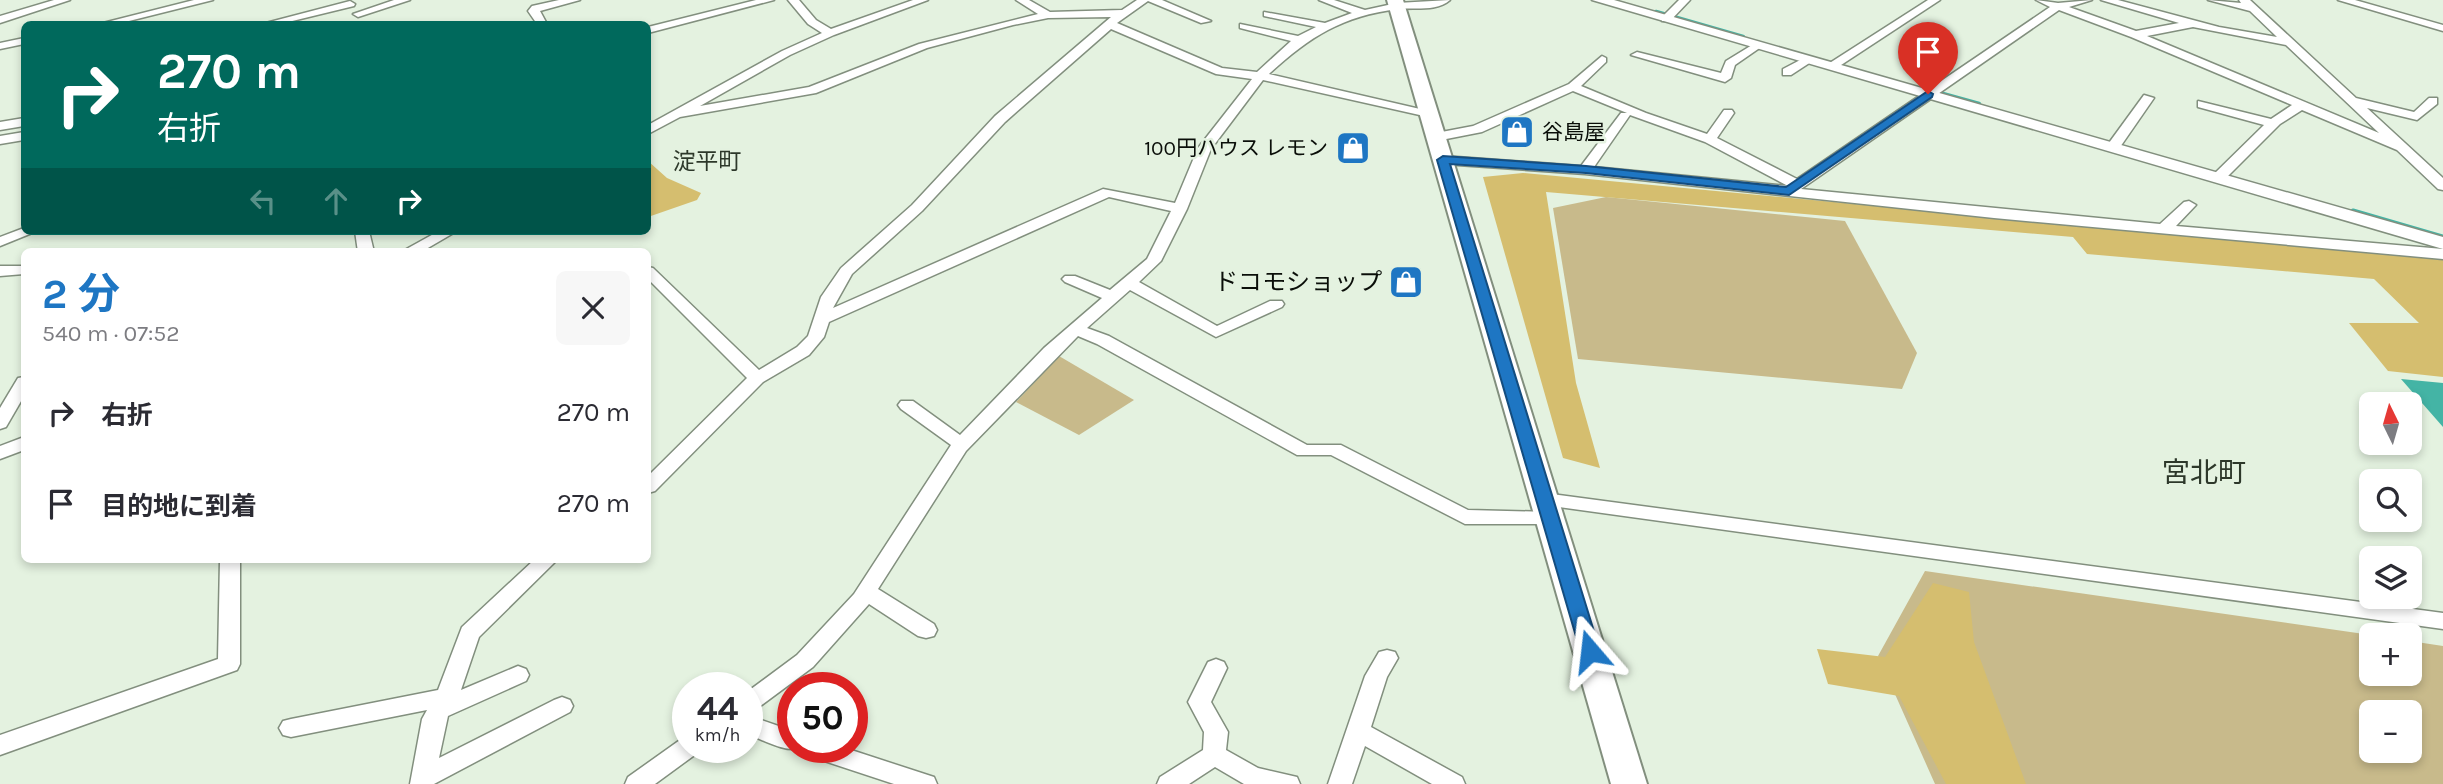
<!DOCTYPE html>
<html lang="ja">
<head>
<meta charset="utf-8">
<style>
	body { margin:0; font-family:Karla,"Noto Sans JP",sans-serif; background:#f7f7f7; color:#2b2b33; height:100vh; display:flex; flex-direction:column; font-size:26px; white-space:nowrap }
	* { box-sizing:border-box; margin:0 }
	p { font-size:23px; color:#7c7c81 }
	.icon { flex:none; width:38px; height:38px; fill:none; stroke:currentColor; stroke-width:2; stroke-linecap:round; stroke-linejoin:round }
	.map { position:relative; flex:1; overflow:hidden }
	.panel { position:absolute; left:21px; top:248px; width:630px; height:315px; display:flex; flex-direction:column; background:#fff; border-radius:10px; box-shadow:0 4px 10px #0003 }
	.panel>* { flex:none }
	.hud { position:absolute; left:21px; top:21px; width:630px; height:214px; border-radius:10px; box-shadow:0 4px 10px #0003; background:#00695c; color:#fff; overflow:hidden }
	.needle { width:46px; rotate:355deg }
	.buttons { position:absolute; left:2359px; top:392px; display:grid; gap:14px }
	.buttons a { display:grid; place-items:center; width:63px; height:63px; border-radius:10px; background:#fff; box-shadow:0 4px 10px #0003; font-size:35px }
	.speed { position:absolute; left:672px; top:672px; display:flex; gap:14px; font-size:35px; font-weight:700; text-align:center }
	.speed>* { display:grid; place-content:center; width:91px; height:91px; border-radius:50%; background:#fff; box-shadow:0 4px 10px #0003; line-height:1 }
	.speed small { font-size:18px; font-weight:400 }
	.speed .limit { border:10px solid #d22; background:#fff; color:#111 }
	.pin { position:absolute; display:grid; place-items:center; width:60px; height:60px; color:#fff; margin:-72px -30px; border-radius:50% 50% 50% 0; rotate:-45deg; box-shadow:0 0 7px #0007 }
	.pin .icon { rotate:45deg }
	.me { position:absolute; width:77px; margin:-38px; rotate:343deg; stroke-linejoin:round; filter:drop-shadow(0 0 5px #0008) }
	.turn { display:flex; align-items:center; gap:24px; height:147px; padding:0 21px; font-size:32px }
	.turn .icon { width:91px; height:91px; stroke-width:2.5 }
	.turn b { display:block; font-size:49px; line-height:60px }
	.lanes { display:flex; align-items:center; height:66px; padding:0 21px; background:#0003; justify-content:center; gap:35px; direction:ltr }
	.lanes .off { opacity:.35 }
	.round { display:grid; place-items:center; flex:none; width:74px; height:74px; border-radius:10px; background:#f7f7f7 }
	.summary { display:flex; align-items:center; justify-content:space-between; height:119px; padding:0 21px }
	h1 { font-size:42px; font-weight:700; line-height:52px; color:#1e76c3 }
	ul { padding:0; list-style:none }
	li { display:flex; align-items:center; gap:21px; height:91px; padding:0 21px }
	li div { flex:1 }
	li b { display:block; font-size:26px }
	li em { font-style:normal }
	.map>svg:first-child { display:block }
	.green { fill:#c8ba8b; fill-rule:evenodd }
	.forest { fill:#d5be6f }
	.water { fill:#44b4a5 }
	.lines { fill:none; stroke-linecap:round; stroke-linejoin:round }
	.stream-far1 { stroke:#44b4a5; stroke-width:4.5 }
	.stream { stroke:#44b4a5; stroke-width:5 }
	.minor-casing { stroke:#828f7e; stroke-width:3 }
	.tertiary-casing { stroke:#828f7e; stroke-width:3 }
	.secondary-casing { stroke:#828f7e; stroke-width:4 }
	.minor { fill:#fff; fill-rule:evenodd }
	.tertiary { fill:#fff; fill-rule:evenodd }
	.secondary { fill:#fff; fill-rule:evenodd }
	.route { fill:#1e76c3; stroke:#144d7f; stroke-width:2 }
	.labels { text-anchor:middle; stroke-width:5; stroke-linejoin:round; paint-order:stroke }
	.far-poi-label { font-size:21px; fill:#0a0e09; stroke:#e4f2e0; text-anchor:start }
	.far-quarter-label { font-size:23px; fill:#2d382a; stroke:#e4f2e0 }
	.poi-label { font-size:24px; fill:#0a0e09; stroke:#e4f2e0; text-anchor:end }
	.quarter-label { font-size:28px; fill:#2d382a; stroke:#e4f2e0 }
</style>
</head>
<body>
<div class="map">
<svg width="2443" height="784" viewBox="0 0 2443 784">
	<rect width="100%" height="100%" fill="#e4f2e0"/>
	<g class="green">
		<path d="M1606 197 1845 221 1917 353 1902 389 1578 359 1553 208Z"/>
		<path d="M1059 356 1134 400 1079 435 1016 402Z"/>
		<path d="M1925 571 2371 635V674H2410V641L2443 646V784H1935L1878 656ZM2371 712H2410V751H2371Z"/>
	</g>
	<g class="forest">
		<path d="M648 161 667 178 701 193 697 200 648 217Z"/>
		<path d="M1523 173 2443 259V377L2388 371 2349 323H2419L2374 279 2087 254 2073 237 1546 192 1576 383 1600 468 1563 458 1483 177Z"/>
		<path d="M1933 583 1969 592 1974 642 2026 784H1946L1899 696 1828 684 1817 649 1885 657Z"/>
	</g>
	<path class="water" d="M2401 379 2443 383V427Z"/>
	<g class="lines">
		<g class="stream-far1">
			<path d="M1656 12 1743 37"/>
			<path d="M1932 91 1979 104"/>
		</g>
		<path class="stream" d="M2353 211 2443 237"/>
		<g class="minor-casing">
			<g id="minor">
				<path d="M54 0H70L0 23V16Z"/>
				<path d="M194 0H213L117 24H99Z"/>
				<path d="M394 0H410L358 17 353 14Z"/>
				<path d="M559 0H580L540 11 547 24H537L528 11 532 6Z"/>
				<path d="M756 0H774L648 33V27Z"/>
				<path d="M788 0H799L816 20 831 29 913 0H928L834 35 790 55 700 106 809 87 919 44 1038 14 1016 0H1029L1050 12 1122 10 1137 0H1162L1211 21 1201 23 1148 1 1117 23 1222 68 1257 72 1291 41 1240 28V24L1298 36 1316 27 1264 16V12L1325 23 1352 13 1319 0H1334L1365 10 1397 3 1450 0C1436 12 1416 7 1398 9 1342 16 1309 37 1269 74L1433 112V118L1263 80 1211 149 1187 209 1161 261 1139 282 1217 326 1270 301H1282L1284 304 1282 307 1216 337 1130 290 1087 328 1109 336 1307 445H1341L1468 510 1550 512 1557 514 1560 519 1557 524H1465L1331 455H1297L1097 344 1078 336 966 451 878 589 934 624 937 630 934 636 926 638 918 636 869 604 813 667 755 710 747 713V692L797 655 854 594 951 445 901 409 898 405 901 401H913L960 435 1044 348 1102 298 1065 282 1062 279 1065 276H1075L1110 290 1147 259 1171 211 1109 197 829 322 824 337 809 355 763 382 655 491 648 493V476L747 378 648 279V267L653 268 759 370 797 347 808 336 821 297 841 268 912 205 995 116 1111 17 1048 18 1013 25 927 48 816 93 680 117 648 134V125L782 51 822 33 808 24ZM1111 29 1216 74 1252 79 1198 148 1175 203 1103 189 833 308 852 274 922 211 1005 122Z"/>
				<path d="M1679 0H1690L1670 21H1662V17Z"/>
				<path d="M1928 0H1940L1835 69 1825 66Z"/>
				<path d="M2036 0 2058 3 2092 0 2069 7 2136 31 2179 23 2101 0H2118L2219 27 2277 37 2250 11 2208 0 2241 3 2239 0H2250L2356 98 2414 112 2429 98H2437V104L2417 120 2367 108 2443 178V190L2438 189 2397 150 2302 110 2280 124 2223 181H2213V175L2264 125 2198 107V101L2271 119 2292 105 2131 37 2059 10 1801 189 2160 224 2184 202 2189 201 2196 205 2176 226 2443 249V259L1994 218 1585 174 1443 164 1436 160 1443 156 1581 166 1621 113H1627L1573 91 1482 132 1436 141 1429 137 1431 134 1473 126 1569 84 1602 56 1606 58V62L1581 86 1646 113 1707 134 1724 110H1732L1734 113 1717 138 1797 179 2050 7ZM2193 27 2286 45 2379 133 2147 36ZM1630 115 1705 142 1788 186 1594 167Z"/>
				<path d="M2338 0H2355L2443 25V31Z"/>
				<path d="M350 1 355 4 354 6 280 24H262Z"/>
				<path d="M24 38V44L0 49V43Z"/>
				<path d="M1757 42 1763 45 1761 47 1735 65 1731 78 1725 82 1631 55 1637 52 1721 73 1726 61Z"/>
				<path d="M1804 58 1814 60 1791 75H1783V69Z"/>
				<path d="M2144 95 2154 98 2118 150H2108L2106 147Z"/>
				<path d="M24 118V126L0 130V122Z"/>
				<path d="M24 132V140L0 144V136Z"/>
				<path d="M24 228V231H37L0 246V237Z"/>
				<path d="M355 231H369L374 252H358Z"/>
				<path d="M439 231H457L421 252H401Z"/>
				<path d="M0 266H24V274L0 276Z"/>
				<path d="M24 377V396L6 427 0 429V408L18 378Z"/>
				<path d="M24 437V450L0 459V446Z"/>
				<path d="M1544 493 2443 613V629L1537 504 1534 499 1537 494Z"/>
				<path d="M220 560H240V664L237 670 0 755V735L218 659Z"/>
				<path d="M534 560H557L479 637 461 690 518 666 526 669 529 675 526 681 448 716 439 758 554 700 562 697 570 700 573 706 570 712 434 784H410L422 719 427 710 291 737 283 735 279 728 283 721 291 719 438 690 462 627Z"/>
				<path d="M1387 650 1395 652 1398 658 1387 677 1371 727 1462 777 1465 784H1432L1365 746 1352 784H1328L1365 676 1379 652Z"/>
				<path d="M1216 659 1224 662 1227 668 1211 702 1228 732 1226 750 1258 768 1297 777 1300 784H1244L1215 767 1189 784H1157L1160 777 1203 750 1204 732 1188 702 1208 662Z"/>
				<path d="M747 715 793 731V747H842L934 777 937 784H894L803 754 800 748C785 753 762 739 747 734Z"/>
				<path d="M688 737V747H700L696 754 655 784H625L628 777 680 740Z"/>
			</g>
		</g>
		<g class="tertiary-casing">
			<path id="tertiary" d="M1592 0H1614L2443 237V249Z"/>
		</g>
		<g class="secondary-casing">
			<path id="secondary" d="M1387 0H1403L1647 784H1611Z"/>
		</g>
		<use href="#minor" class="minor"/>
		<use href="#tertiary" class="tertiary"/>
		<use href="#secondary" class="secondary"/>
	</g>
	<path class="route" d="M1928 91 1933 94 1932 97 1789 195 1586 173 1450 164 1600 651 1597 657H1582L1437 160 1443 156 1586 166 1786 187Z"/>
	<defs>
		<g id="shop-square" transform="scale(1.75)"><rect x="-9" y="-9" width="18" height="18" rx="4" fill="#1e76c3" stroke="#e4f2e0"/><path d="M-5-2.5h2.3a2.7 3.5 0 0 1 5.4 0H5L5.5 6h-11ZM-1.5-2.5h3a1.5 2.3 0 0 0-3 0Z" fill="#fff"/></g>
	</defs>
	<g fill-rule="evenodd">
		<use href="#shop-square" x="1517" y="132"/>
		<use href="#shop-square" x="1353" y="148"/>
		<use href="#shop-square" x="1406" y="282"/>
	</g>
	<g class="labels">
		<g class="far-poi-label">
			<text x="1542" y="139">谷島屋</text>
			<text x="1328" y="155" text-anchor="end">100円ハウス レモン</text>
		</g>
		<g class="far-quarter-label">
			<text x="707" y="169">淀平町</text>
		</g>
		<g class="poi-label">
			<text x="1382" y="290">ドコモショップ</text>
		</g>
		<g class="quarter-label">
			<text x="2204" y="482">宮北町</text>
		</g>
	</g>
</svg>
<div class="buttons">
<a><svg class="needle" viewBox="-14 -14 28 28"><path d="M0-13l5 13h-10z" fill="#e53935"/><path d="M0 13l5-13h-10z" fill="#7c7c81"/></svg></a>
<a><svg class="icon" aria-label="search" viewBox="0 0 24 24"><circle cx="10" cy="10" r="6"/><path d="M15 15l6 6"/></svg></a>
<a><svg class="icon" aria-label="layers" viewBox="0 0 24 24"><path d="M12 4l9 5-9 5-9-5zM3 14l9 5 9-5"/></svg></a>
<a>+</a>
<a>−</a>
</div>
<div class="speed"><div>44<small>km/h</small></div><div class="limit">50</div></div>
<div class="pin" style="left:1928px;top:94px;background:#d93025"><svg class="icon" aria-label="arrive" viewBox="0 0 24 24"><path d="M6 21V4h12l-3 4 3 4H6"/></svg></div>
<svg class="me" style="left:1590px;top:651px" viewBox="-20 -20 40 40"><path d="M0-17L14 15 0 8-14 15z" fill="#1e76c3" stroke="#fff" stroke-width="4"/></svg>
<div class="hud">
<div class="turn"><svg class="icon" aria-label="right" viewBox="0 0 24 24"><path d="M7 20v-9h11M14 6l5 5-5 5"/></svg><div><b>270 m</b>右折</div></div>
<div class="lanes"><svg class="icon off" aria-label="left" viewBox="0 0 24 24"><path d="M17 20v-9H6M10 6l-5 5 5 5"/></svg><svg class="icon off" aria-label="ahead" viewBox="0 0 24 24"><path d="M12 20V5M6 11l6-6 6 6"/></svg><svg class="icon" aria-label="right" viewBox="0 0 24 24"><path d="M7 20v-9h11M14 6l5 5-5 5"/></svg></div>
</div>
<section class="panel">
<div class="summary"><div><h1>2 分</h1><p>540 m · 07:52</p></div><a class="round"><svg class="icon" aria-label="close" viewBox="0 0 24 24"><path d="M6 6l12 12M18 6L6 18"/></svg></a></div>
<ul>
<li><svg class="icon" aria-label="right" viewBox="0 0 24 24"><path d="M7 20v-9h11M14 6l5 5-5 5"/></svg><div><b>右折</b></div><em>270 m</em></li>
<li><svg class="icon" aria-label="arrive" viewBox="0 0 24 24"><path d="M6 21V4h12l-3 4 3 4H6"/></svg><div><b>目的地に到着</b></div><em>270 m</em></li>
</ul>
</section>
</div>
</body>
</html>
